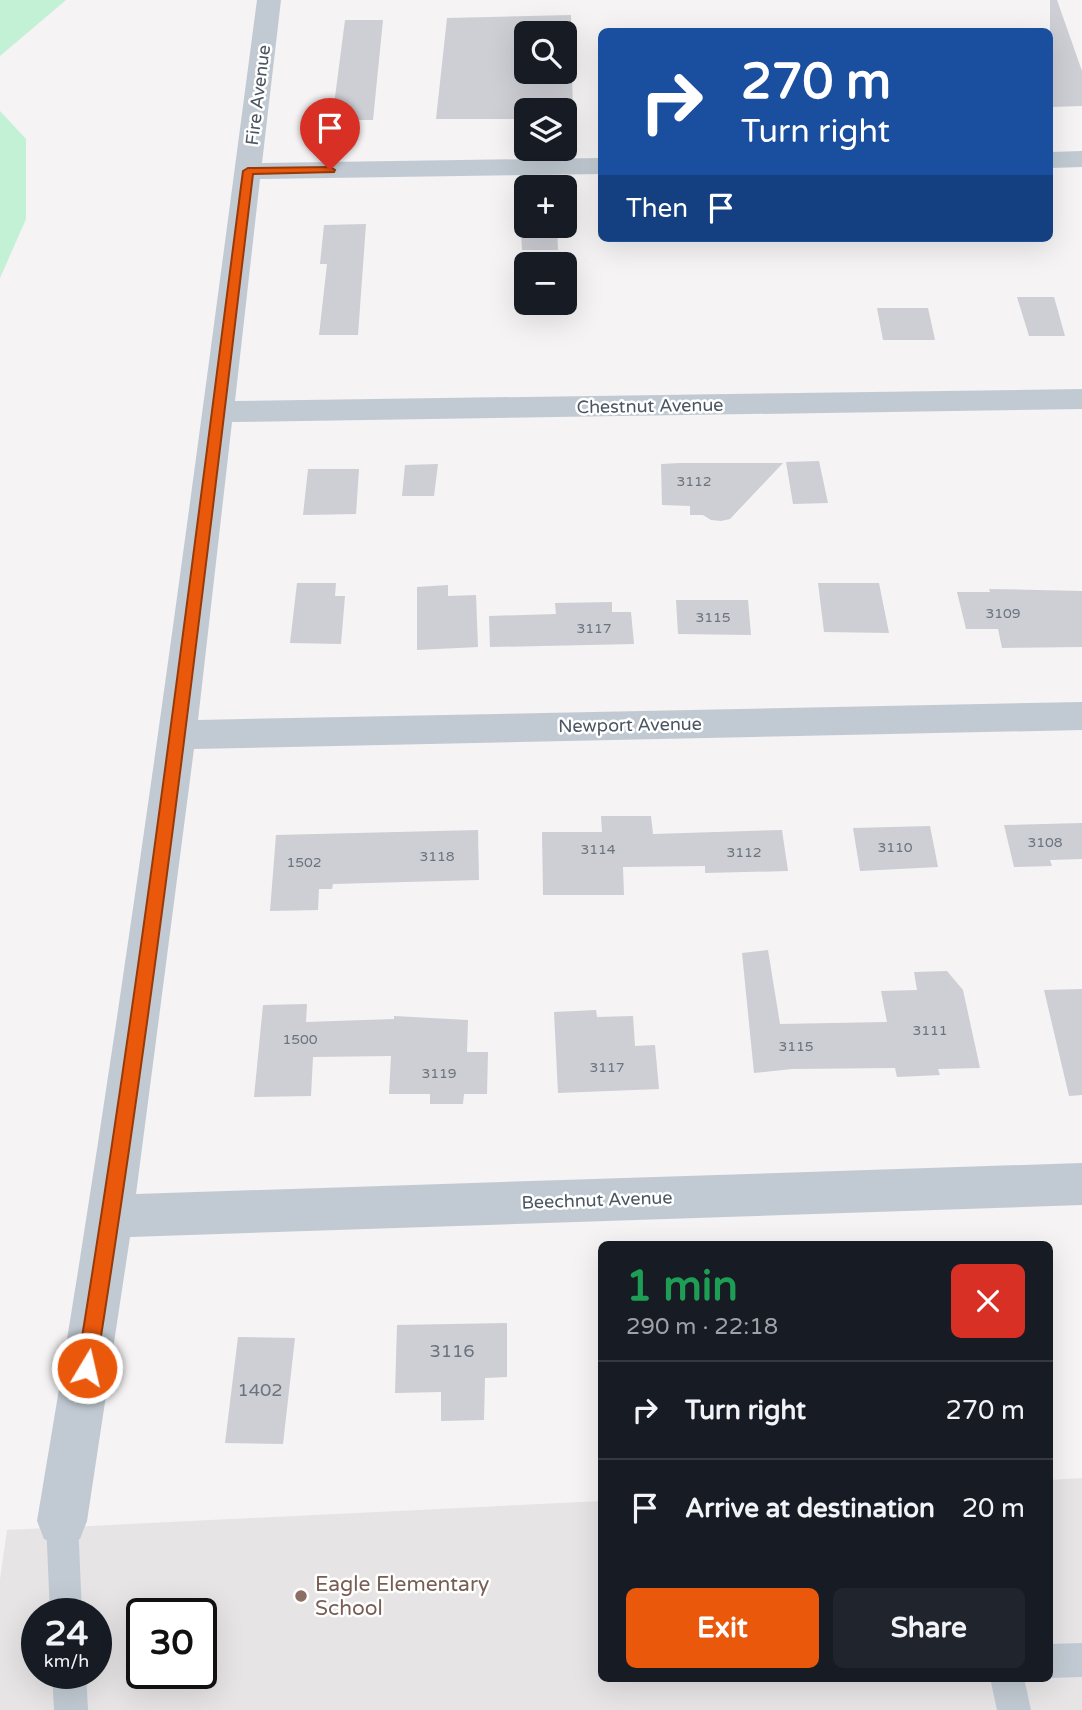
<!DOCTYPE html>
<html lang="en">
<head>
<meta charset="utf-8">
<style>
	body { margin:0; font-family:"Varela Round",sans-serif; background:#20242c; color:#f1f3f6; height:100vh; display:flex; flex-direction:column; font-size:26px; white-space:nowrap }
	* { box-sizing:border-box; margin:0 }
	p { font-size:23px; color:#9ea1a6 }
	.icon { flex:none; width:38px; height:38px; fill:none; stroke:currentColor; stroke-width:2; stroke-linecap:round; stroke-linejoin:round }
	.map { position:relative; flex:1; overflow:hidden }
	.drawer { position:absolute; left:598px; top:1241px; width:455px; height:441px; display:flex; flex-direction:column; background:#171b24; border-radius:10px; box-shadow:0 7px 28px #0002 }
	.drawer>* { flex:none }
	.top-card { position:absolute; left:598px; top:28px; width:455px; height:214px; border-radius:10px; box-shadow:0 7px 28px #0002; background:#1a4fa0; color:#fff; overflow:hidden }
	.fabs { position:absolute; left:514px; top:21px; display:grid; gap:14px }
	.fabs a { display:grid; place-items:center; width:63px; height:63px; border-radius:10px; background:#171b24; box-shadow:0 7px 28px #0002; font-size:35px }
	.speed { position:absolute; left:21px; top:1598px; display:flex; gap:14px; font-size:35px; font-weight:700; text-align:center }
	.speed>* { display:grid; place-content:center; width:91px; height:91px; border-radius:50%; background:#171b24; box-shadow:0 7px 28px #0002; line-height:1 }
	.speed small { font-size:18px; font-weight:400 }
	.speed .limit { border:4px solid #111; border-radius:10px; background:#fff; color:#111 }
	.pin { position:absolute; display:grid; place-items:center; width:60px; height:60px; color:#fff; margin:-72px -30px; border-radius:50% 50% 50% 0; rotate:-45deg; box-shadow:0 0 7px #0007 }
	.pin .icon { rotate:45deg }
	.me { position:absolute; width:77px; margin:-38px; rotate:9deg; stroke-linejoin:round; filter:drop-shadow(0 0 5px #0008) }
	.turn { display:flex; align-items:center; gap:24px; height:147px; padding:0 28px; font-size:32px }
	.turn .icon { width:91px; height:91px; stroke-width:2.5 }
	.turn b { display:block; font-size:49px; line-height:60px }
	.then { display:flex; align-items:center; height:66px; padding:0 28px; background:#0003; gap:14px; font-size:26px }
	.round { display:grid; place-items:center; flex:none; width:74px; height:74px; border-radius:10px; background:#20242c }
	.headline { display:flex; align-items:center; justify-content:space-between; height:119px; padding:0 28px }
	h1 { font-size:42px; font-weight:700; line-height:52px; color:#1e9e55 }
	.cta { display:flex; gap:14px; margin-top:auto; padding:14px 28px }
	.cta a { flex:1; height:80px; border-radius:10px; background:#ea580c; color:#fff; font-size:28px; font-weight:700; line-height:80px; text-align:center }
	.cta a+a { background:#20242c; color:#f1f3f6 }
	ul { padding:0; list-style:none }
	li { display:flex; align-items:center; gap:21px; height:98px; padding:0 28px; border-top:2px solid #363941 }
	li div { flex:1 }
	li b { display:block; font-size:26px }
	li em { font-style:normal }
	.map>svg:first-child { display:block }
	.education { fill:#e6e4e5; fill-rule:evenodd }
	.green { fill:#c3f1d5 }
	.building { fill:#cdcfd5; fill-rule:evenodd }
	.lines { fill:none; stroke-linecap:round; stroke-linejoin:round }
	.lane { fill:#c1cad2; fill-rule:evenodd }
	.street { fill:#c1cad2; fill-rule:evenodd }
	.route { fill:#ea580c; stroke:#983908; stroke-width:2 }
	.education-dot { fill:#8d6e63; stroke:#fff; stroke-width:2.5 }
	.labels { text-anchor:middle; stroke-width:5; stroke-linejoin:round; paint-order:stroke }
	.number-label { font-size:14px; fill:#6b747e }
	.street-label { font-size:18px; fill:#4a5661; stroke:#fff }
	.near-number-label { font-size:18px; fill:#6b747e }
	.near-education-label { font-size:21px; fill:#785e54; stroke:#fff; text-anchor:start }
</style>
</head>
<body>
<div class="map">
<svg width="1082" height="1710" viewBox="0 0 1082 1710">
	<rect width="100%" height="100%" fill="#f5f3f3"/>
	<path class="education" d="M1082 1478V1710H0V1579L7 1530 602 1501V1678H1050V1480ZM37 1614H96V1673H37ZM142 1614H201V1673H142Z"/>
	<g class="green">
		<path d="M0 0H66L0 56Z"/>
		<path d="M0 111 26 139V219L0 278Z"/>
	</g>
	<g class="building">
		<path d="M1050 0H1057L1082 71V106L1050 107Z"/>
		<path d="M571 15 573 118H565V110H527V119H436L447 18ZM527 33H565V72H527Z"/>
		<path d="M345 20H383L373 120H332Z"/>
		<path d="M520 216H527V226H557L558 250H522Z"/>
		<path d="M366 224 358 335H319L327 264H320L324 225Z"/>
		<path d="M1017 297H1054L1065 336H1029Z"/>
		<path d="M877 308H928L935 340H883Z"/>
		<path d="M819 461 828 503 793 504 786 462Z"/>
		<path d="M680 463H783L730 519 721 521 711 520 703 515H690V506L662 505 661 464Z"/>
		<path d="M438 464 434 496H402L405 465Z"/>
		<path d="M308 469H359L356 514 303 515Z"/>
		<path d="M297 583H336L335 596H345L341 644 290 643Z"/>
		<path d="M818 583H879L889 633 824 632Z"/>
		<path d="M448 585V596L476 595 478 647 417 650V587Z"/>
		<path d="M989 589 1082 591V647L1002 648 998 629H966L957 592H990Z"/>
		<path d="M676 600H748L751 635 678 634Z"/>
		<path d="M612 602V612H631L634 644 490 647 489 616 556 614 555 603Z"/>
		<path d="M601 816H651L653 834 782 830 788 871 705 873V866L623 867 624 895H543L542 832H602Z"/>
		<path d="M1082 823V859L1050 860 1052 866 1014 867 1004 825Z"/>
		<path d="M930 826 938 867 860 871 853 828Z"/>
		<path d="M478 830 479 880 333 884 332 889H319L318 910 270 911 276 835Z"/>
		<path d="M768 950 780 1024 887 1022 881 991 917 990 914 972 947 971 963 990 980 1068 938 1069 940 1075 897 1077 895 1068 792 1069 754 1073 742 953Z"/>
		<path d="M1082 989V1095L1069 1096 1044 990Z"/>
		<path d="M307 1004 306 1022 394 1019V1016L468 1020 467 1052H488L487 1094H464L463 1104H430V1094H389L391 1056 313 1057 311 1096 254 1097 263 1005Z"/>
		<path d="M596 1010 597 1017 633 1016 635 1046 655 1045 659 1089 558 1093 554 1012Z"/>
		<path d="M507 1323V1377L485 1378 484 1420 441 1421V1392L395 1393 397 1325Z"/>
		<path d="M238 1337 295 1338 283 1444 225 1443Z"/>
	</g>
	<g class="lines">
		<g class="lane">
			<path d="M62 1505 73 1510 78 1521 82 1614H50L46 1521 51 1510Z"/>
			<path d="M1082 1643V1677L1050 1678V1644Z"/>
			<path d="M52 1673H86L88 1710H54Z"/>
			<path d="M990 1678H1024L1031 1710H997Z"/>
		</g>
		<g class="street">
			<path d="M257 0H281L262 163 602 158V174L260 179 235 401 1082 389V409L232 422 198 720 1082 702V730L194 749 136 1194 1082 1163V1205L130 1237 87 1521 80 1539 62 1546 44 1539 37 1521C123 1015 190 508 257 0Z"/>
			<path d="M1082 151V167L1050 168V152Z"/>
		</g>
	</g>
	<path class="route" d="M330 167 335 170 334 172 253 174C205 573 159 972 96 1368L94 1375 87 1378 80 1375 77 1368C142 971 191 571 243 171L248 168Z"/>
	<circle class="education-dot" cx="301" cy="1596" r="7"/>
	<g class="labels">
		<g class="number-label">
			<text x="694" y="486">3112</text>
			<text x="1003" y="618">3109</text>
			<text x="713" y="622">3115</text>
			<text x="594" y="633">3117</text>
			<text x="1045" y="847">3108</text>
			<text x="895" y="852">3110</text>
			<text x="598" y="854">3114</text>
			<text x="744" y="857">3112</text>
			<text x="437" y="861">3118</text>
			<text x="304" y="867">1502</text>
			<text x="930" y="1035">3111</text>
			<text x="300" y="1044">1500</text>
			<text x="796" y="1051">3115</text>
			<text x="607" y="1072">3117</text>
			<text x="439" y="1078">3119</text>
		</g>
		<g class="street-label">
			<text transform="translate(258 95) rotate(-83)" y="6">Fire Avenue</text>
			<text transform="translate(650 406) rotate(-1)" y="6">Chestnut Avenue</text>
			<text transform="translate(630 725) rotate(-1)" y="6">Newport Avenue</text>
			<text transform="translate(597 1200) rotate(-2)" y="6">Beechnut Avenue</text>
		</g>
		<g class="near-number-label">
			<text x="452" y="1357">3116</text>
			<text x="260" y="1396">1402</text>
		</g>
		<g class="near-education-label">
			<text x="315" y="1591">Eagle Elementary<tspan x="315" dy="24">School</tspan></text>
		</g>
	</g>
</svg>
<div class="fabs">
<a><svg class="icon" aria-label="search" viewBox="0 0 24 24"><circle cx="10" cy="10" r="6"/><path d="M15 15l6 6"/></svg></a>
<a><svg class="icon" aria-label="layers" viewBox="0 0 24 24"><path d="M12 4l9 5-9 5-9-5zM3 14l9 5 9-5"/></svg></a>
<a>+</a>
<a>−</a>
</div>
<div class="speed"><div>24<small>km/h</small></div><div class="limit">30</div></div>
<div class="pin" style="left:330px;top:170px;background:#d93025"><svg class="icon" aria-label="arrive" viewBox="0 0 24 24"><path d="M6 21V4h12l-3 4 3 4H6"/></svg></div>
<svg class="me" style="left:87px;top:1368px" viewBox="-20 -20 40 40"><circle r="17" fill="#ea580c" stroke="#fff" stroke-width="3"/><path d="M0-11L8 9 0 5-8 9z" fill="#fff"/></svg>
<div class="top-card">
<div class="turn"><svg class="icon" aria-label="right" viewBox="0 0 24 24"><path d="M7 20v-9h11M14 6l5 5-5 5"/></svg><div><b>270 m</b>Turn right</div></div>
<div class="then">Then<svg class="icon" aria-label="arrive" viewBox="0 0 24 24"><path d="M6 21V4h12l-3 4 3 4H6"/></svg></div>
</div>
<section class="drawer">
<div class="headline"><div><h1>1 min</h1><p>290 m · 22:18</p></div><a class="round" style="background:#d93025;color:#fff"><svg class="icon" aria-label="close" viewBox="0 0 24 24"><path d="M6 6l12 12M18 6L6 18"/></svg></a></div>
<ul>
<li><svg class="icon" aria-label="right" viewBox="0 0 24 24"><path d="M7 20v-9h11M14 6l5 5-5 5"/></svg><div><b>Turn right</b></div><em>270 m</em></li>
<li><svg class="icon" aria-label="arrive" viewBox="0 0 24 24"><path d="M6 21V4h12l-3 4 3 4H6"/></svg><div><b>Arrive at destination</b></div><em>20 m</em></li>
</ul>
<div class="cta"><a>Exit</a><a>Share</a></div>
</section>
</div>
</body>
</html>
